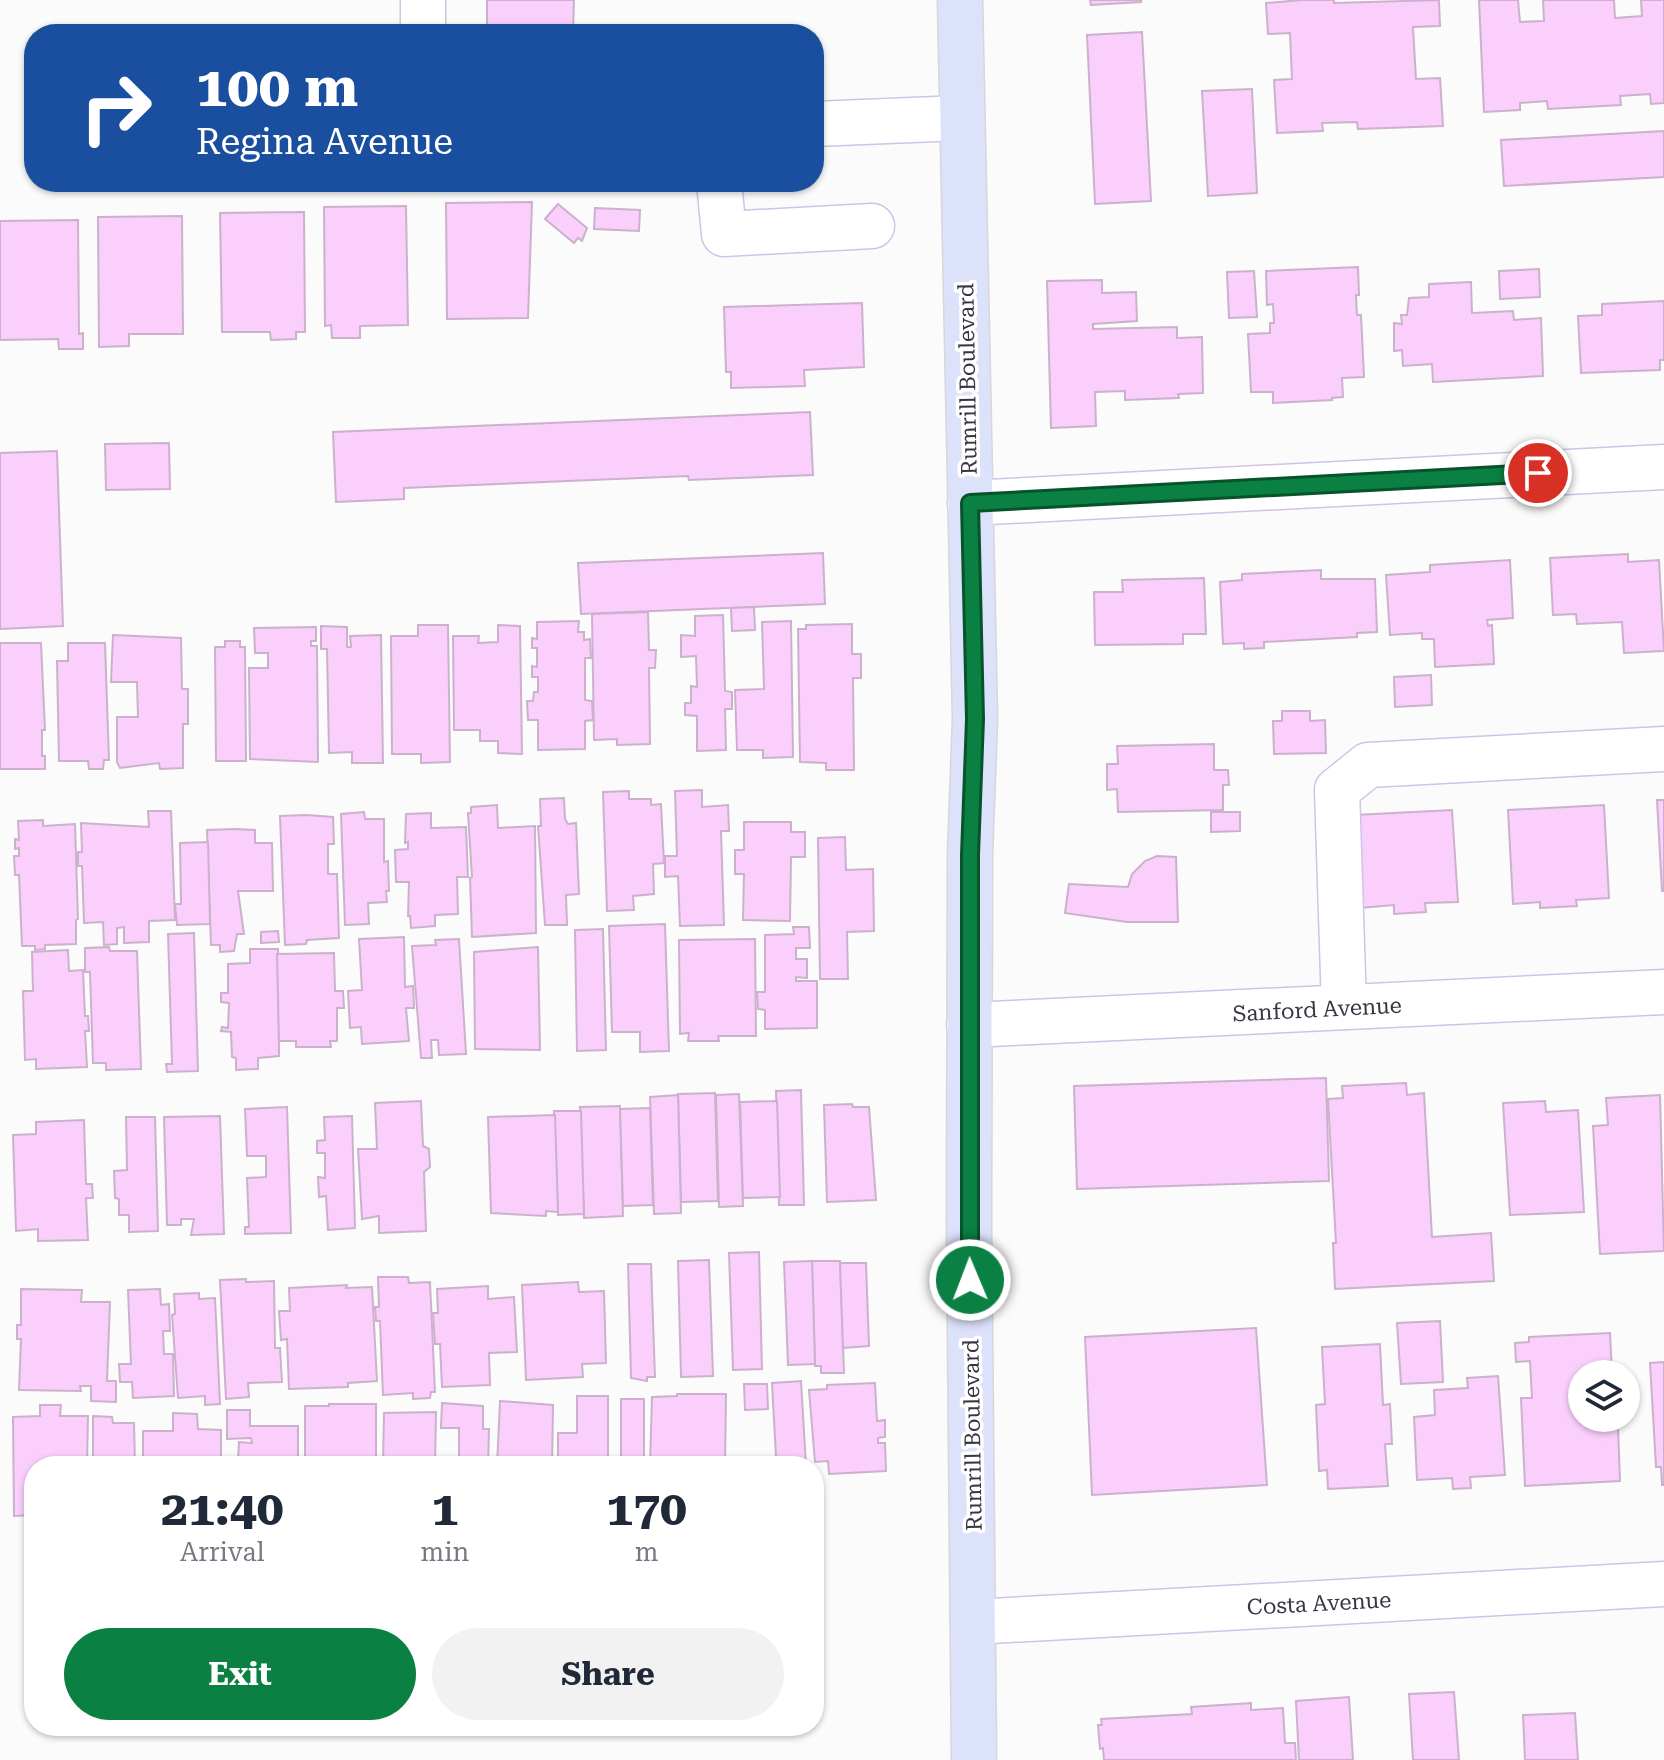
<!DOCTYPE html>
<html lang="en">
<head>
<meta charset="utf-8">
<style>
	body { margin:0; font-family:"Roboto Serif",serif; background:#f2f2f3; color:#1f2937; height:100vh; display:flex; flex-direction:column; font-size:30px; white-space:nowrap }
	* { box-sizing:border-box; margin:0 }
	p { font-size:26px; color:#747a83 }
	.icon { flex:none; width:44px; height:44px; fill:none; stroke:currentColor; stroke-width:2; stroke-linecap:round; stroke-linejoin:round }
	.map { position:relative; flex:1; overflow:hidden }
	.side { position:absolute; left:24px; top:1456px; width:800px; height:280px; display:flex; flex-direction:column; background:#fff; border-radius:32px; box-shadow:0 2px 6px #0004 }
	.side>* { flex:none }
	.guide { position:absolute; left:24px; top:24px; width:800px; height:168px; border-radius:32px; box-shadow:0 2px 6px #0004; background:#1a4fa0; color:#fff; overflow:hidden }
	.buttons { position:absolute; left:1568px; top:1360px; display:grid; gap:16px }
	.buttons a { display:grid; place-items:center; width:72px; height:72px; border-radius:50%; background:#fff; box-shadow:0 2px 6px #0004; font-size:40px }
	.pin { position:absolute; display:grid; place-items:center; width:68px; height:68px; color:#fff; margin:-34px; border:4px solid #fff; border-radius:50%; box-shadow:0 2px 8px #0007 }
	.me { position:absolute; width:88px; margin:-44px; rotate:359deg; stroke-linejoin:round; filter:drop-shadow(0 0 6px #0008) }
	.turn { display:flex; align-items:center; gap:28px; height:168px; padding:0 40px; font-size:36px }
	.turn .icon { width:104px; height:104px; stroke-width:2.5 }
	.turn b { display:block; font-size:56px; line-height:68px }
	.eta { display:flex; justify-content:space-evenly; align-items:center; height:136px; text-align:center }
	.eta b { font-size:48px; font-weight:700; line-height:56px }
	.button { display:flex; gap:16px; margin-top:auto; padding:16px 40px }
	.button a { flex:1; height:92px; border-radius:48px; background:#0b8043; color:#fff; font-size:32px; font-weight:700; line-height:92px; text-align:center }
	.button a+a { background:#f2f2f3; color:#1f2937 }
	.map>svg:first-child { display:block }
	.building { fill:#facffc; stroke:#cbb1cc; stroke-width:2 }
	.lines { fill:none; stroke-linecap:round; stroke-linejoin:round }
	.minor-casing { stroke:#d0c4e6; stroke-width:47 }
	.major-casing { stroke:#d7d6d9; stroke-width:47 }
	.minor { stroke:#fff; stroke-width:44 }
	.major { stroke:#dde2fb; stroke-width:44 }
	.route-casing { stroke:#07532c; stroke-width:20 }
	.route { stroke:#0b8043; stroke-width:14 }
	.labels { text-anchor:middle; stroke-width:7; stroke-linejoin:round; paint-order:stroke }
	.street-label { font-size:22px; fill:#393442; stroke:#fff }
</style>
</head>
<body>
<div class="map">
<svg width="1664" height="1760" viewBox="0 0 1664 1760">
	<rect width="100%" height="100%" fill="#fbfbfb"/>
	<g class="building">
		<path d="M487 0H574L573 33 487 32Z"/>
		<path d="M1090 0H1141V2L1091 5Z"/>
		<path d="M1302 0H1334V3L1439 0 1440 26 1413 27 1416 79 1440 78 1443 126 1358 129 1357 122 1322 123 1323 131 1277 133 1274 80 1292 79 1290 33 1268 34 1266 3Z"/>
		<path d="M1479 0H1518L1520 22 1544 21 1543 0H1614L1615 18 1642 16 1641 0H1664V103L1651 104 1650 94 1620 96 1621 105 1548 109 1547 101 1520 103V110L1484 112Z"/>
		<path d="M1142 32 1151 201 1095 204 1087 35Z"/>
		<path d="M1252 89 1257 193 1208 196 1202 91Z"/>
		<path d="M1664 131V177L1504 186 1501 140Z"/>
		<path d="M532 202 528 318 447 319 446 203Z"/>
		<path d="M558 204 587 228 582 241 578 238 574 243 545 219Z"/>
		<path d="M406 206 408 325 360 326V338H332L331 325 325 326 324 207Z"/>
		<path d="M595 208 640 210 639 231 594 229Z"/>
		<path d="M304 212 305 332H296V339L271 340 270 332H222L220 213Z"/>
		<path d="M182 216 183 334H129V346L99 347 98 217Z"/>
		<path d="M78 220 79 334 83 333V349H59L58 339 0 340V221Z"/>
		<path d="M1358 267 1359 295H1356L1357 315H1361L1364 377 1342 378 1343 397 1332 398V400L1273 403V392H1251L1248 334 1270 333V323H1274L1273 304 1267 305 1266 271Z"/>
		<path d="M1539 269 1540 297 1500 299 1499 271Z"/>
		<path d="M1254 271 1257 317 1229 318 1227 272Z"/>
		<path d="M1102 280V293L1136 292 1137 321 1093 324V329L1177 327V338L1202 337 1203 393 1178 394 1179 398 1125 400V391L1095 392 1096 426 1051 428 1047 281Z"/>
		<path d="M1471 282 1472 313 1513 311 1514 320 1541 318 1543 376 1433 382 1432 364 1403 366 1402 350 1394 351V323L1402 324 1401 315H1407L1409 298 1429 297V284Z"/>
		<path d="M1664 301V360H1660V370L1581 373 1578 316 1602 315V304Z"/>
		<path d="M862 303 864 367 804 370 805 386 731 388V372H726L724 307Z"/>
		<path d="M810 412 813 475 689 480 688 476 404 488V499L336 502 333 432Z"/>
		<path d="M169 443 170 489 106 490 105 444Z"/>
		<path d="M57 451 63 626 0 629V453Z"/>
		<path d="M823 553 825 604 581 614 578 563Z"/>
		<path d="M1628 554V562L1659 560 1664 651 1624 653 1622 622 1577 624 1576 614 1553 615 1550 558Z"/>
		<path d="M1510 560 1513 618 1487 620 1488 626 1492 625 1494 664 1435 667 1434 639H1422V633L1390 635 1386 575 1430 572V565Z"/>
		<path d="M1321 570V579H1375L1377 632 1357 633V637L1264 642V648L1244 649V643L1223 644 1220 582 1242 580V574Z"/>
		<path d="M1204 578 1206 634H1183V644L1095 645 1094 592H1123L1122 580Z"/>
		<path d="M754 607 755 630 732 631 731 608Z"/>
		<path d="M648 612 649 650H656L655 668H649L650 744 617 745V739L594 740 592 614Z"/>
		<path d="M723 615 725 691 732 692V709H725L726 750 697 751V716L685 715V703H691V686L697 687 696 656 681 657V635L695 636V616Z"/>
		<path d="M579 621 578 632H584V640L590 639 591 658H585V700L592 701 593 720 585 721V749L538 750V720H528L527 701H533L534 692H538V677H532V666L537 667V648H532V638L537 639V622Z"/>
		<path d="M791 621 793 757 763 758V750H737L735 690 764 689 762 622Z"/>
		<path d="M852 624V654H861V678H853L854 770H826V763L800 762 798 629H806V625Z"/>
		<path d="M418 625H448L450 762 421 763V754H392L391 636H418Z"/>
		<path d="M498 625 520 626 522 754 498 753V741H480V730H454L453 636H479L478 643 498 642Z"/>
		<path d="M321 626 347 627V647H351L350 636 381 635 383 763H352V752L329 753 327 649H321Z"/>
		<path d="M316 627V641H311V646H317L318 762 250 759 249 668H268V653H255L254 628Z"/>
		<path d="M113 635 181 638 182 689H188V724H183V768L160 769 159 763 120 768 117 762V717H138L137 682H111Z"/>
		<path d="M225 641H240V647H245L246 761H216L215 647H225Z"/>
		<path d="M0 643H41L45 730H42V756H45V769H0Z"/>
		<path d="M68 643H105L109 760H104L103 769H89L88 761H59L57 661H68Z"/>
		<path d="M1431 675 1432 705 1395 707 1394 677Z"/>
		<path d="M1282 711H1310V721L1325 720 1326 753 1274 754 1273 721H1282Z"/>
		<path d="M1214 744V770H1228L1229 785H1223V810L1118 812 1117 789 1107 790V764H1118L1117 746Z"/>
		<path d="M702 790V807L728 805 729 831H721L724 925 680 926 678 876 665 877V856H677L675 791Z"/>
		<path d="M629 791V799H651V805L661 804 664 863 653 864 654 894 633 896 634 910 607 911 603 792Z"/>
		<path d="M564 798 565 819 568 824 576 823 579 894 566 895 567 925H545L538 826H541L540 799Z"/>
		<path d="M1657 800H1664V891H1662Z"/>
		<path d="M497 805 498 828 535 826 536 933 472 937 470 878 472 877 468 813H471V807Z"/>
		<path d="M1604 805 1609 898 1576 900 1577 906 1540 908V902L1513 904 1508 810Z"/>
		<path d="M1452 810 1458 902 1425 903 1426 912 1394 914V905L1360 908 1355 815Z"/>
		<path d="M148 811H171L175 920 149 921V942L124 943V927L117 928V944L104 945 103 922 84 923 82 866H78V852H82L81 823 149 827Z"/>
		<path d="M364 812 365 819H384V862L388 861 389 891H386L387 902 368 903 369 924 345 925 341 814Z"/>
		<path d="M1211 812H1240V831L1211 832Z"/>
		<path d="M431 813V828L466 827 468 877H457L458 914 435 915V926L411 928 410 916H408L409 882H396L395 850 408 849V842L405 843 406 814Z"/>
		<path d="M307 815 333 817 334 844H328V874H337L339 938 307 940 306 944 285 945 280 816Z"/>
		<path d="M43 820V826L75 824 78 919 76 920V944L45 945V949L35 950V946H22L19 875H15L14 856H19V848L15 849V839L19 840 18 821Z"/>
		<path d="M744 822H791V832H805V857H791L790 921 743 920 744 874H735V850H744Z"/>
		<path d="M235 829 255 830V843H272L273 891H238L244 934H237L234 951 220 952V945H211L207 830Z"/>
		<path d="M845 837 846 870 873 869 874 931 847 932 848 979H820L818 838Z"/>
		<path d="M208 842 210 924 177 925 175 904H181L180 843Z"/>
		<path d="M1157 856 1176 857 1178 922H1127L1065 913 1069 884 1128 887 1132 874 1145 861Z"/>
		<path d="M665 924 669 1051 640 1052V1032H612L609 926Z"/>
		<path d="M793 927H809L810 948H796V959H807V978L796 977V981H817V1028L765 1029V1010L758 1009 757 992H765V935L794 934Z"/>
		<path d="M603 929 606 1050 577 1051 575 930Z"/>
		<path d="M278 931 279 942 261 943V932Z"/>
		<path d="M194 933 198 1071 167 1072 166 1064H172L168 934Z"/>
		<path d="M404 937 405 987 413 986 414 1008H406L409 1041 362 1044 361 1027 350 1028 348 991 362 990 359 939Z"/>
		<path d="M459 939 466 1054 439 1055 438 1040H431L432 1058H421L412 946 436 945 435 940Z"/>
		<path d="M755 939 756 1036H718L719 1041H688L689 1033 680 1034 679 940Z"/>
		<path d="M109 947 110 951H137L141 1069 106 1070V1063H93L90 972H85V948Z"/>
		<path d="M538 947 540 1050 475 1049 474 952Z"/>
		<path d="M250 949H278L279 1056 258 1058V1069L236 1070V1058L232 1057 231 1032 221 1031 222 1027 228 1028 229 1003 221 1002V993H228V964L250 963Z"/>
		<path d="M68 950 69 971 83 970 85 1016H88L89 1031H85L87 1067 36 1069V1059L25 1060 23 991H33L32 952Z"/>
		<path d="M334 953 335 991H343L344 1008H337V1041H330L331 1047H296V1041H279L277 954Z"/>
		<path d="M1326 1078 1329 1181 1077 1189 1074 1086Z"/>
		<path d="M1406 1083 1407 1095 1424 1093 1432 1237 1491 1233 1494 1281 1335 1289 1333 1243H1336L1328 1099 1343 1098 1342 1086Z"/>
		<path d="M801 1090 804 1205H779L776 1091Z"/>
		<path d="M715 1093 718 1201 681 1202 678 1094Z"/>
		<path d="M739 1094 743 1206 719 1207 716 1095Z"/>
		<path d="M678 1095 681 1213 654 1214 650 1097Z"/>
		<path d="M1660 1095 1664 1251 1600 1254 1593 1126 1608 1125 1606 1098Z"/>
		<path d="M421 1101 423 1146 429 1149 430 1167 424 1172 426 1231 379 1233V1216L362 1219 358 1149H377L375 1103Z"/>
		<path d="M777 1101 780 1197 743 1198 740 1102Z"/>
		<path d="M1545 1101 1546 1112 1578 1110 1584 1212 1510 1215 1503 1103Z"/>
		<path d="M852 1104 853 1107H869L876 1200 827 1202 824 1105Z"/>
		<path d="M620 1106 623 1216 584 1218 580 1107Z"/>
		<path d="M287 1107 291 1233 245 1234V1227H249L247 1178 266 1177V1156H247L245 1109Z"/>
		<path d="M650 1108 653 1205 623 1206 620 1109Z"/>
		<path d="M554 1111H581L584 1214 558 1215Z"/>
		<path d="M555 1115 558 1212 546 1211V1216L491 1213 488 1117Z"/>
		<path d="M220 1116 224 1234 191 1235 194 1219H181V1225H167L164 1117Z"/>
		<path d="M352 1116 355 1228 328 1230 326 1196 319 1197 318 1177 325 1178V1153H317V1141L325 1140 324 1117Z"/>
		<path d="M126 1117H155L158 1231 129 1232V1215H119V1199L115 1198 114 1171 127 1170Z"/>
		<path d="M84 1120 86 1184H92L93 1198H86L88 1240 38 1241V1229L16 1231 13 1135 36 1134V1122Z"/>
		<path d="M759 1252 762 1369 733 1370 729 1253Z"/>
		<path d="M709 1260 713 1376 681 1377 678 1261Z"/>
		<path d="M812 1261H840L844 1373H821V1366H815Z"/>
		<path d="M812 1261 815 1364 788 1365 784 1262Z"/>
		<path d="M840 1263H866L869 1346 843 1348Z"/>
		<path d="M628 1264H651L655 1377H647V1381L631 1378Z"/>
		<path d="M378 1277H408L409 1283 430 1282 435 1392H431L430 1398 413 1399V1393L383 1395 380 1321H376L375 1307H379Z"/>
		<path d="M246 1279V1282L274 1281 275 1348H280L282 1382 248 1383 249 1397 226 1399 220 1280Z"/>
		<path d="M578 1282 579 1292 604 1291 606 1363 582 1364 583 1377 526 1380 522 1285Z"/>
		<path d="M347 1285 346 1288 372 1287 377 1381 348 1383V1387L289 1389 287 1339 281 1340 279 1311H290L289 1288Z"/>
		<path d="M488 1286V1299L514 1297 517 1352 489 1353 490 1385 442 1387 440 1344H435L433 1313H438L437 1289Z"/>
		<path d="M21 1289 82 1290 81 1302H110L107 1381H116V1402L91 1401V1386H80L81 1391 19 1390 21 1339H17V1325H21Z"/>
		<path d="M160 1289 161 1305 169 1304 170 1331H163L164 1354H173L174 1396 133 1398 132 1382H120L119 1364H131L128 1290Z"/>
		<path d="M199 1293V1299L215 1298 220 1404 205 1405V1396L178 1398 172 1315 175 1314 174 1294Z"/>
		<path d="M1440 1321 1443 1382 1401 1384 1397 1323Z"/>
		<path d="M1256 1328 1267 1485 1092 1495 1085 1337Z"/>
		<path d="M1610 1333 1612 1374H1582V1418H1598L1599 1428 1618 1427 1620 1481 1525 1486 1521 1398H1532L1530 1361 1516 1362 1515 1343 1529 1342V1337Z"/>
		<path d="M1380 1344 1383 1405 1390 1404 1392 1444H1385L1388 1486 1328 1489 1327 1470 1319 1471 1316 1405 1325 1404 1322 1347Z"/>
		<path d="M1664 1362V1485H1662L1661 1467H1656L1650 1363Z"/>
		<path d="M1498 1376 1505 1475 1470 1477 1471 1488 1453 1489 1452 1478 1417 1480 1414 1417 1435 1415 1434 1390 1468 1388 1467 1378Z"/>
		<path d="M801 1381 806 1466H759L758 1458 776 1457 772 1383Z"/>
		<path d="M875 1383 877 1421 885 1420V1437L878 1438V1443H885L886 1471 829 1474 828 1461 815 1462 809 1390 827 1389V1385Z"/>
		<path d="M744 1384H767L768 1409 745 1410Z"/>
		<path d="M677 1394H726L725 1466H650L652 1397 677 1396Z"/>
		<path d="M577 1396H608V1466H558V1433H577Z"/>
		<rect x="621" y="1399" width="23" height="67"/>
		<path d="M500 1401 553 1405 552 1466H497Z"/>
		<path d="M442 1403 483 1406V1429H489L488 1466H459V1428H441Z"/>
		<path d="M329 1404H376V1466H305V1406H329Z"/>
		<path d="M40 1405H61L60 1416H88L87 1466H34V1515L14 1516 13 1417 40 1416Z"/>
		<path d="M227 1410H250V1426H298V1466H226V1461H238L239 1442 252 1443 251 1438 227 1439Z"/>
		<path d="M436 1412 435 1466H383L384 1413Z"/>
		<path d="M173 1413 197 1414 198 1429 221 1430V1466H143V1431H173Z"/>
		<path d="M93 1416 112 1417 113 1423H134L135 1466H93Z"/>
		<path d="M1454 1692 1459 1760H1413L1409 1694Z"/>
		<path d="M1349 1697 1353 1760H1299L1296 1701Z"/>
		<path d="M1251 1703V1710L1283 1708 1285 1743H1295L1296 1760H1104L1103 1748 1100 1749 1098 1725H1102L1101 1719 1192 1714 1191 1707Z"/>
		<path d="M1575 1713 1578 1760H1525L1523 1715Z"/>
	</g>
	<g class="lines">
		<g class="minor-casing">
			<g id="minor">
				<path d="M423 34V0"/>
				<path d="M814 124 961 118"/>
				<path d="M719 182 724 234 872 226"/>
				<path d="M970 503 1664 467"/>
				<path d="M1344 1007 1337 790 1368 765 1664 749"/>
				<path d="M969 1025 1664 992"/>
				<path d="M973 1622 1664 1584"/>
			</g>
		</g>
		<g class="major-casing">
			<path id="major" d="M960 0 975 719 970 855 969 1223 974 1760"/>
		</g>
		<use href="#minor" class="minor"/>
		<use href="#major" class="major"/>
	</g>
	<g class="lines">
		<g class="route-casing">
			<path id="route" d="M970 1280V855L975 719 970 503 1538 473"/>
		</g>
		<use href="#route" class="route"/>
	</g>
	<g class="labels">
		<g class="street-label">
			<text transform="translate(967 379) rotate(-91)" y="8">Rumrill Boulevard</text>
			<text transform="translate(1317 1009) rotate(-3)" y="8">Sanford Avenue</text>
			<text transform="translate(972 1435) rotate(-91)" y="8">Rumrill Boulevard</text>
			<text transform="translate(1319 1603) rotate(-3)" y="8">Costa Avenue</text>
		</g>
	</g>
</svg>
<div class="buttons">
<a><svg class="icon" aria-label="layers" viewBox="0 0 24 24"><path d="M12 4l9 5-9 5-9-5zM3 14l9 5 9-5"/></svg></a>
</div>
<div class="pin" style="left:1538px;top:473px;background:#d93025"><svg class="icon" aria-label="arrive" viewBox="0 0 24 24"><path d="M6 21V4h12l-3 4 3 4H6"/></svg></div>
<svg class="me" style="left:970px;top:1280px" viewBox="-20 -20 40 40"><circle r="17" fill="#0b8043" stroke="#fff" stroke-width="3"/><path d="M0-11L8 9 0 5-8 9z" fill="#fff"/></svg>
<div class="guide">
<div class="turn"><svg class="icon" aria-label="right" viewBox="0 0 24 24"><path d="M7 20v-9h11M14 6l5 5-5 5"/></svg><div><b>100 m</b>Regina Avenue</div></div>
</div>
<section class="side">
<div class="eta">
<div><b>21:40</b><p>Arrival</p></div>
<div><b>1</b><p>min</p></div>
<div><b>170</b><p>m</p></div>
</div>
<div class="button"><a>Exit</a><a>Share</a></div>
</section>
</div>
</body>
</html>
